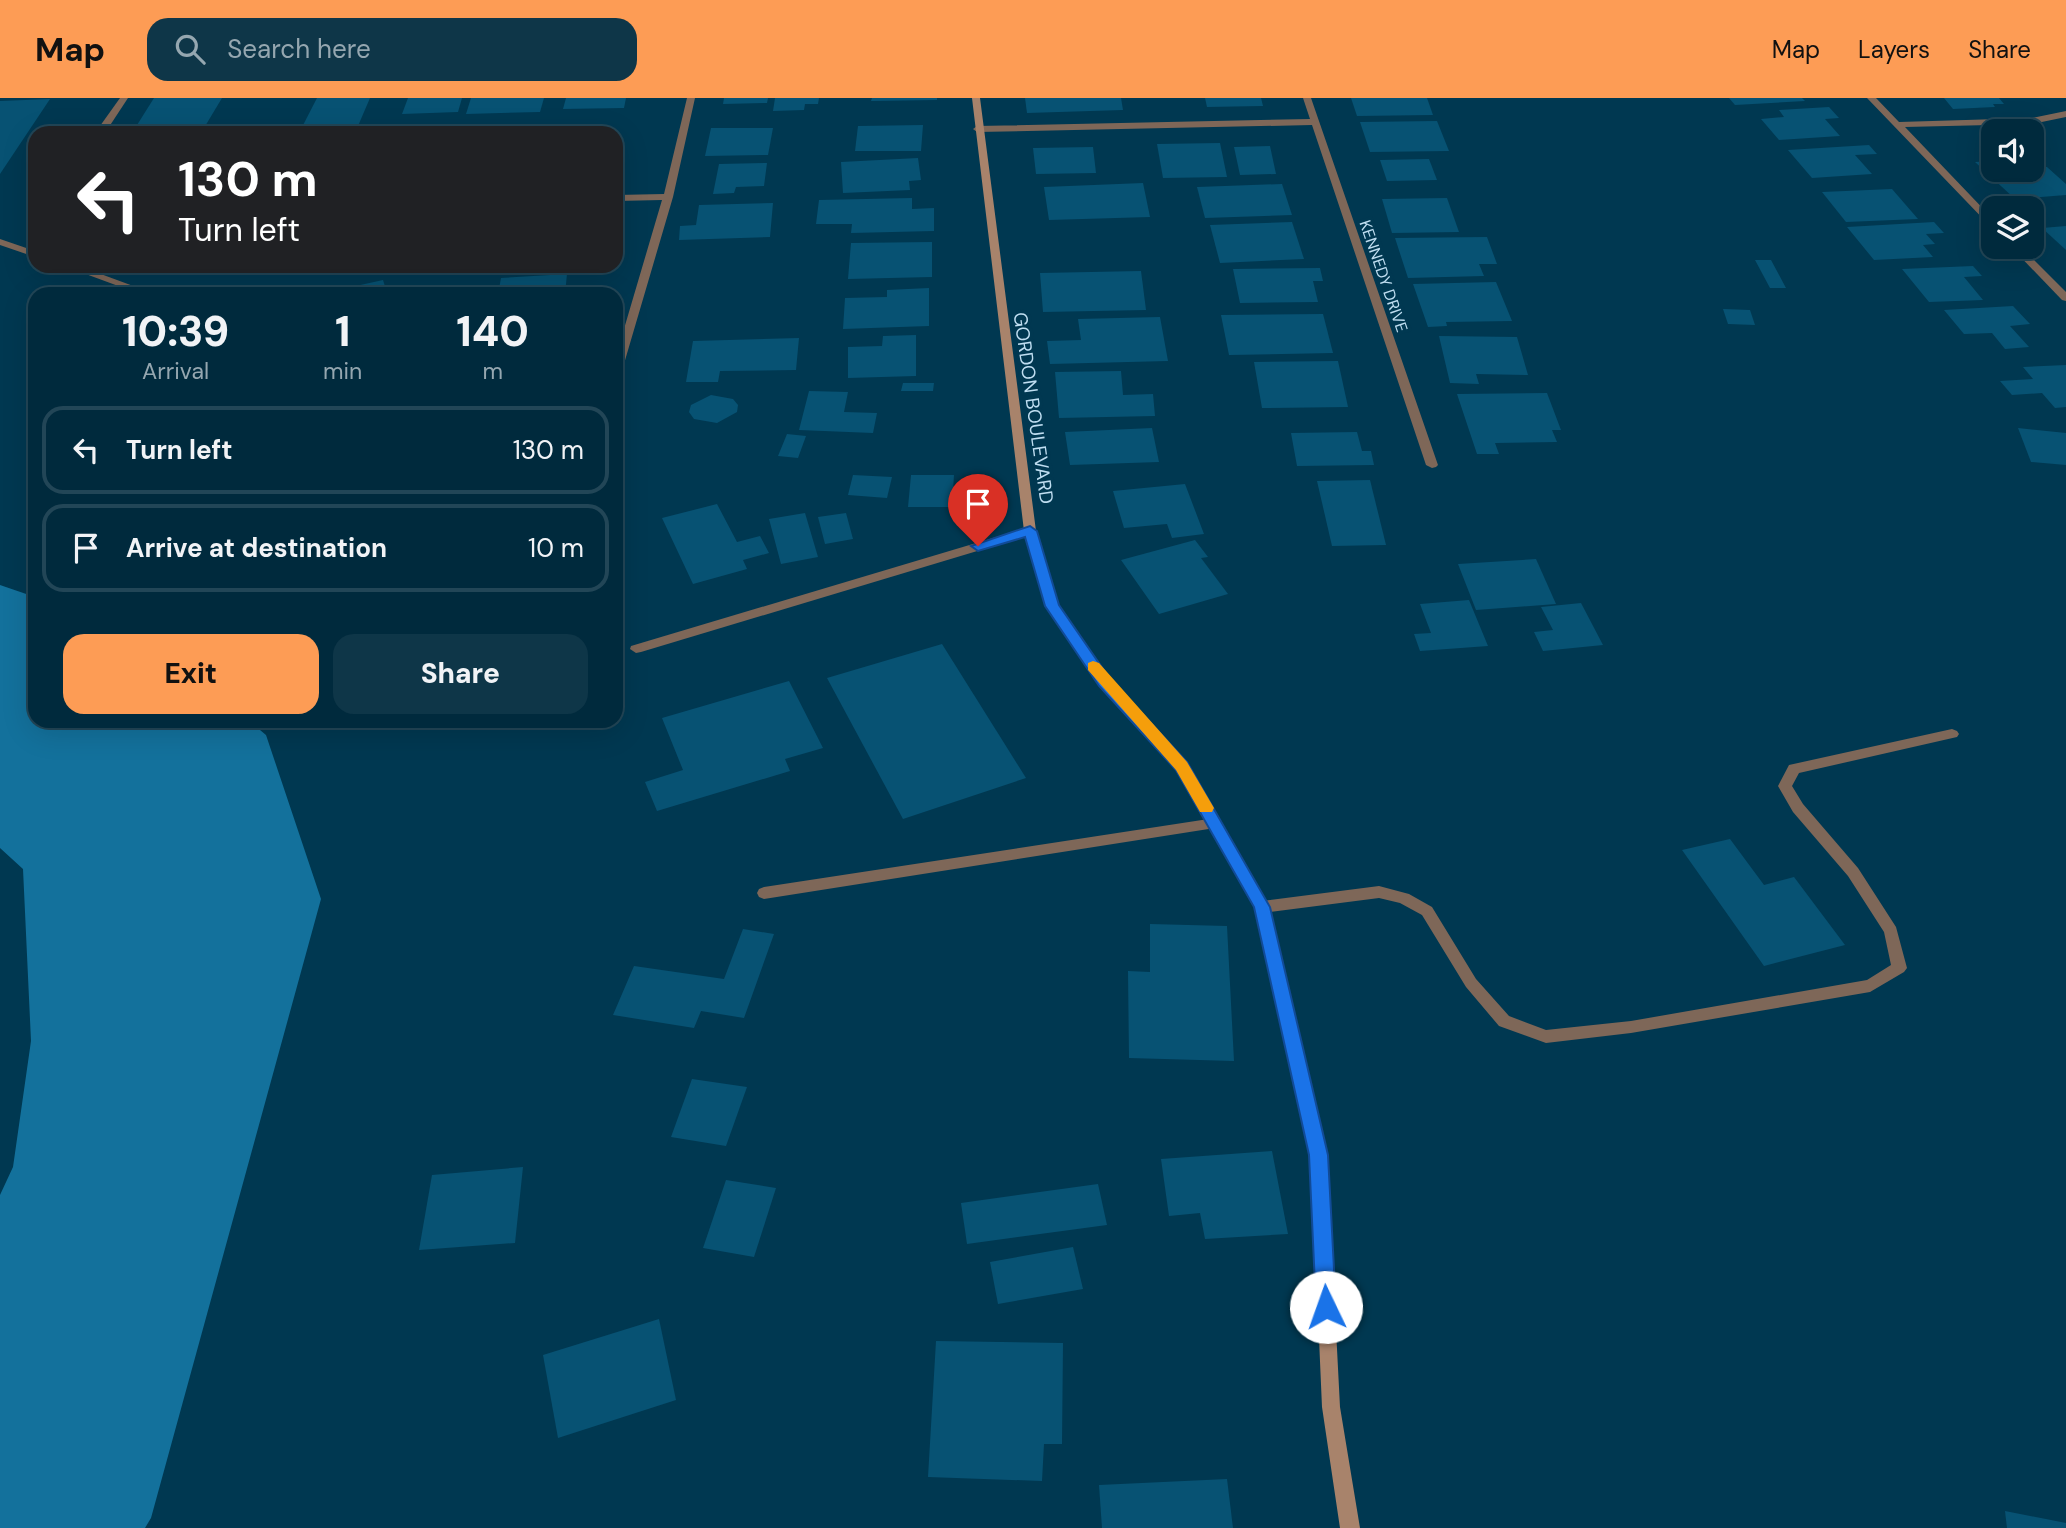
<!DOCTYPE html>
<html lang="en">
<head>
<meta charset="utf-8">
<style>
	body { margin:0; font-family:"DM Sans",sans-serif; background:#0e3648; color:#f1f3f6; height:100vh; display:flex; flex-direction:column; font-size:26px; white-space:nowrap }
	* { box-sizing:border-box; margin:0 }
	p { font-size:23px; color:#95a7b0 }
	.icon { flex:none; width:38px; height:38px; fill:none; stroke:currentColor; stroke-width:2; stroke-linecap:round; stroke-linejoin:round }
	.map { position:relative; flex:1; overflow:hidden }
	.panel { position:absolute; left:28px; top:189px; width:595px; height:441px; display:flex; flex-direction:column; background:#002a3d; border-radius:21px; box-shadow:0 7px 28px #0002,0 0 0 2px #224657 }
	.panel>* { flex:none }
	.hud { position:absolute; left:28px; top:28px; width:595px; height:147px; border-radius:21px; box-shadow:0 7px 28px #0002,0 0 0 2px #224657; background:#202124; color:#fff; overflow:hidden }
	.buttons { position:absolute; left:1981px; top:21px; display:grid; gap:14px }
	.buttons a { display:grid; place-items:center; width:63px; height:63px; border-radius:14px; background:#002a3d; box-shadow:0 7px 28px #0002,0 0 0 2px #224657; font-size:35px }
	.pin { position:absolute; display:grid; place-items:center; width:60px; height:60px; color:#fff; margin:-72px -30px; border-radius:50% 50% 50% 0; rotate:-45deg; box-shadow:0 0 7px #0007 }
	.pin .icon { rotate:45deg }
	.me { position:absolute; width:77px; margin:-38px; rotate:357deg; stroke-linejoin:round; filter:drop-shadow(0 0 5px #0008) }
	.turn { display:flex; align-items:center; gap:24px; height:147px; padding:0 35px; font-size:32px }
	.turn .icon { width:91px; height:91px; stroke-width:2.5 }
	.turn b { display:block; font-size:49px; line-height:60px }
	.eta { display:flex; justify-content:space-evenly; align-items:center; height:119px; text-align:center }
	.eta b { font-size:42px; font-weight:800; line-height:49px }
	.action { display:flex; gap:14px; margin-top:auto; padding:14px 35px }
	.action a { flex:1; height:80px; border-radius:21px; background:#fd9c55; color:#111; font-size:28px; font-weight:800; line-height:80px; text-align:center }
	.action a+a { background:#0e3648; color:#f1f3f6 }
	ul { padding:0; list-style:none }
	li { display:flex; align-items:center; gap:21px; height:88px; margin:0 14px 10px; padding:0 21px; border:4px solid #224657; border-radius:21px }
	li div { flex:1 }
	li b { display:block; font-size:26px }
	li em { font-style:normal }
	header { display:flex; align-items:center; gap:42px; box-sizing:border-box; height:98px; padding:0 35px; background:#fd9c55; color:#111 }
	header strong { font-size:33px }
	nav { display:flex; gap:38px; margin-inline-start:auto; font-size:24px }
	.search { width:490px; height:63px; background:#0e3648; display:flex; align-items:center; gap:18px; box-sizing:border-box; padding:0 24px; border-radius:21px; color:#95a7b0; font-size:26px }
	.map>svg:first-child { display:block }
	.water { fill:#13719c }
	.building { fill:#075273 }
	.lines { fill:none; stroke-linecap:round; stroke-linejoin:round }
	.lane { fill:#7e6758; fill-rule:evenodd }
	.street { fill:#7e6758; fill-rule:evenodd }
	.secondary { fill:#a8836b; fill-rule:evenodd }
	.route { fill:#1a73e8; stroke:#114b97; stroke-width:2 }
	.slow { fill:#f59e0b }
	.labels { text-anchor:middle; stroke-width:7; stroke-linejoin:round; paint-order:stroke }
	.far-street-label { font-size:16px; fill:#bfdef1; stroke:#003851 }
	.street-label { font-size:19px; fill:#bfdef1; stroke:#003851 }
</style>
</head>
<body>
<header>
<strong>Map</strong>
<div class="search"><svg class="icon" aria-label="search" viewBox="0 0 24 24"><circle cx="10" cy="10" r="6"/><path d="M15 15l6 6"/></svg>Search here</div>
<nav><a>Map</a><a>Layers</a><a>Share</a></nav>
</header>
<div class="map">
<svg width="2066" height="1430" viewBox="0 0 2066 1430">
	<rect width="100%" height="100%" fill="#003851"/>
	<path class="water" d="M0 487 35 499V623H249L266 637 321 801 151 1420 145 1430H0V1097L13 1069 31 943 23 771 0 750Z"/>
	<g class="building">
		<path d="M154 0H222L201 35H132Z"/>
		<path d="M317 0H370L355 35H299Z"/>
		<path d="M408 0H462L458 14 402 16Z"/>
		<path d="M471 0H544L540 14 466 16Z"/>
		<path d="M566 0H626L624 10 563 11Z"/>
		<path d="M724 0H768L767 5 723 6Z"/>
		<path d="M775 0H819L818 6H805L804 12 773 13Z"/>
		<path d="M872 0H937V2L871 3Z"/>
		<path d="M1025 0H1121L1123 12 1027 15Z"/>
		<path d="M1205 0H1261L1263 8 1207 9Z"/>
		<path d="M1351 0H1427L1433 17 1357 18Z"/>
		<path d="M1729 0H1802L1805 3 1735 7Z"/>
		<path d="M1944 0H1999L2004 6H1993L1995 9 1953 11Z"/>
		<path d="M50 1 0 76V3Z"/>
		<path d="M1829 9 1839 20 1825 21 1840 38 1779 42 1761 21 1784 19 1779 12Z"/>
		<path d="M1437 23 1449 53 1370 54 1360 24Z"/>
		<path d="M923 27 921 53H855L858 28Z"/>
		<path d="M711 30H773L768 57 705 58Z"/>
		<path d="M1220 45 1227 79 1163 80 1157 46Z"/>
		<path d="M1869 47 1877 56 1855 57 1872 76 1812 80 1788 52Z"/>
		<path d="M1270 48 1276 76 1240 77 1234 49Z"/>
		<path d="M1093 49 1096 75 1036 76 1033 50Z"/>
		<path d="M918 60 921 82 909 83 910 92 843 95 841 64Z"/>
		<path d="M1429 61 1437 82 1387 83 1380 62Z"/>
		<path d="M1993 63V72L2047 69 2066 86V97L2015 101 1975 64Z"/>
		<path d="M767 65 764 88 736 89 734 95 713 96 719 66Z"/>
		<path d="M1143 85 1150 119 1049 122 1044 89Z"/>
		<path d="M1282 86 1292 117 1205 120 1197 89Z"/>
		<path d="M1892 91 1918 121 1846 124 1822 94Z"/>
		<path d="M912 100V111L934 110V133L851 135 852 126H816L819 102Z"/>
		<path d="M1447 100 1459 134 1392 135 1382 101Z"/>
		<path d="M773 105 770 139 679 142 680 128 696 127 699 107Z"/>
		<path d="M1292 124 1304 161 1220 165 1210 127Z"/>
		<path d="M1934 124 1944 135 1926 136 1935 146 1923 147 1933 159 1874 162 1847 129Z"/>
		<path d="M2066 128V152L2042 130Z"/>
		<path d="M1487 139 1497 166H1479L1484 178 1408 180 1395 140Z"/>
		<path d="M932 144V179L848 181 851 145Z"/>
		<path d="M1755 162H1771L1786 190H1770Z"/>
		<path d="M1973 168 1982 178 1964 179 1983 202 1929 204 1902 171Z"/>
		<path d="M1320 170 1323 183H1313L1318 204 1240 205 1233 171Z"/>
		<path d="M1141 173 1146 212 1043 214 1040 175Z"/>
		<path d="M567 176 565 196H498L501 180Z"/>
		<path d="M383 182 387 195 324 196V195Z"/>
		<path d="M1496 184 1512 223 1446 224 1447 228 1428 229 1413 186Z"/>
		<path d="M929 190V228L843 231 845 200 887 199V192Z"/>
		<path d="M2013 208 2030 226 2010 228 2029 249 2005 251 1992 235 1964 236 1944 212Z"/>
		<path d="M1723 211 1750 212 1755 227 1728 226Z"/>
		<path d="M1323 216 1333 255 1229 257 1221 217Z"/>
		<path d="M1160 219 1168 263 1050 266 1047 243 1081 242 1078 221Z"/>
		<path d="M916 237V278L848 280V249L882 248 883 238Z"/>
		<path d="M1439 238 1517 239 1528 277 1476 276 1479 286 1450 285Z"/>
		<path d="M799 240 796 272 720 273 718 284H686L693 243Z"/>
		<path d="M1338 263 1348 309 1262 310 1254 264Z"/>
		<path d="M2066 267V309L2055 310 2042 295 2012 297 2000 283 2033 281 2023 269Z"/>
		<path d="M1121 273 1123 297 1153 296 1155 318 1059 320 1055 274Z"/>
		<path d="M903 285H934L933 293H901Z"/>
		<path d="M809 293 848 294 844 314 877 315 873 335 799 332Z"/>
		<path d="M1547 295 1561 332H1552L1557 344 1495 345 1499 356H1477L1457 296Z"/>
		<path d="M711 297 733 301 738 307 737 314 717 325 694 321 689 314 691 307Z"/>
		<path d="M1152 330 1159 364 1070 367 1065 334Z"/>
		<path d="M2018 330 2066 335V367L2031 364Z"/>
		<path d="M1357 334 1362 353H1371L1374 367 1297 368 1291 335Z"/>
		<path d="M787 336 806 338 798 360 778 358Z"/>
		<path d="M853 377 892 379 887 400 848 397Z"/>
		<path d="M911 377H954L952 409H908Z"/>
		<path d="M1370 382 1386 447 1332 448 1317 383Z"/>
		<path d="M1185 386 1204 436 1172 440 1167 426 1124 430 1113 393Z"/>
		<path d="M717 406 737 444 760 438 769 455 743 462 747 471 693 486 662 420Z"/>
		<path d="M805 415 818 459 781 466 769 421Z"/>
		<path d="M846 415 853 441 825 446 818 419Z"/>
		<path d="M1195 442 1208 459 1201 460 1228 496 1159 516 1121 462Z"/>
		<path d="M1536 461 1556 506 1476 512 1458 466Z"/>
		<path d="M1469 502 1488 548 1420 553 1414 536 1431 535 1420 506Z"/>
		<path d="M1581 505 1603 547 1543 553 1534 534 1553 532 1541 509Z"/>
		<path d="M942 546 1026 680 903 721 827 580Z"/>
		<path d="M789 583 823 650 785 661 790 673 657 713 645 684 683 672 662 620Z"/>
		<path d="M1730 741 1764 787 1794 779 1845 847 1764 868 1682 752Z"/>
		<path d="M1150 826 1227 828 1234 963 1129 960 1128 873 1150 874Z"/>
		<path d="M743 831 774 836 744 920 701 913 694 930 613 917 634 868 724 881Z"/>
		<path d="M692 981 747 989 726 1048 671 1039Z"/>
		<path d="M1272 1053 1288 1136 1205 1141 1200 1115 1169 1118 1161 1061Z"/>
		<path d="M523 1069 515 1145 419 1152 432 1077Z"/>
		<path d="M726 1082 776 1090 754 1159 703 1150Z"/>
		<path d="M1098 1086 1107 1127 967 1146 961 1105Z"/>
		<path d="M1073 1149 1083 1191 998 1206 990 1164Z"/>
		<path d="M659 1221 676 1302 558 1340 543 1257Z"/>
		<path d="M936 1243 1063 1245 1062 1346H1044L1042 1383 928 1379Z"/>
		<path d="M1227 1381 1233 1430H1102L1099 1387Z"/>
		<path d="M2005 1413 2066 1425V1430H2007Z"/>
	</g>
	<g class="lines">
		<g class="lane">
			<path d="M1952 631 1957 633 1959 636 1957 639 1799 675 1792 688 1803 706 1858 770 1896 829 1907 870 1904 874 1870 894 1631 935 1546 945 1499 928 1466 889 1422 817 1400 805 1379 800 1262 815 1257 813 1255 809 1257 805 1262 803 1379 788 1409 796 1432 809 1476 881 1509 918 1546 932 1631 923 1867 882 1891 867 1884 834 1848 778 1793 714 1778 688 1789 667Z"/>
			<path d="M1215 720 1222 725 1215 730 764 801 759 799 757 795 759 791 764 789Z"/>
		</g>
		<g class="street">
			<path d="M120 0H128L105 35H95Z"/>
			<path d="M687 0H695L673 99 621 276 616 279V258L662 102 616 103V97L664 96Z"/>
			<path d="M1303 0H1311L1438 367 1436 369 1432 370 1426 367 1312 27 977 34 973 31 977 28 1310 21Z"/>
			<path d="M1867 0H1876L1899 24 2032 20 2066 13V19L2032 26 1905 29 1993 121V129L1990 128Z"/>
			<path d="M0 141 35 153V159L0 147Z"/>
			<path d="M2011 149H2021L2066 194V203L2062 202Z"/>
			<path d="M64 168H79L155 196H140Z"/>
			<path d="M1030 429 1036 433 1034 436 641 554 636 555 630 551 631 548Z"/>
		</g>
		<path class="secondary" d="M972 0H980L1036 433 1058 507 1110 581 1187 665 1269 809 1327 1057 1340 1309 1360 1430H1340L1322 1309 1311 1057 1255 809 1177 671 1100 587 1046 508 1024 433Z"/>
	</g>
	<path class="route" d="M1030 428 1037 433 1059 507 1110 581 1187 664 1270 809 1328 1057 1336 1209 1333 1215 1326 1218 1319 1215 1316 1209 1309 1057 1254 809 1176 672 1099 588 1045 508 1025 439 978 453 971 448Z"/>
	<path class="slow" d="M1093 563 1099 565 1187 664 1214 710 1212 714H1200L1176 672 1088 572V565Z"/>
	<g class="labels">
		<g class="far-street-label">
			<text transform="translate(1384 178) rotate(71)" y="6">KENNEDY DRIVE</text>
		</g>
		<g class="street-label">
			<text transform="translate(1034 310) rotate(82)" y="7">GORDON BOULEVARD</text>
		</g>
	</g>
</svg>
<div class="buttons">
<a><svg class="icon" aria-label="sound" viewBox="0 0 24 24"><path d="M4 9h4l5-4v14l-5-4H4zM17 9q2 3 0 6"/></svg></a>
<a><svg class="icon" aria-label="layers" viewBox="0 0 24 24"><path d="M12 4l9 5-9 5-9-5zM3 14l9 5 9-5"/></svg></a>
</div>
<div class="pin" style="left:978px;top:448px;background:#d93025"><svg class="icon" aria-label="arrive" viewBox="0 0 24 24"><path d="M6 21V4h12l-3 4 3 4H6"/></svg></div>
<svg class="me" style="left:1326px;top:1209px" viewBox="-20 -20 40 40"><circle r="19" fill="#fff"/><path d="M0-13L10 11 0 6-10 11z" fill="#1a73e8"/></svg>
<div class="hud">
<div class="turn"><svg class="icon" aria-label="left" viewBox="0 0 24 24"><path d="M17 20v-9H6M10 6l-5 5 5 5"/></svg><div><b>130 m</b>Turn left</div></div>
</div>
<section class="panel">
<div class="eta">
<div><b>10:39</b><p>Arrival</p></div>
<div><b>1</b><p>min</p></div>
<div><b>140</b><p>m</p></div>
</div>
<ul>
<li><svg class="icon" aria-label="left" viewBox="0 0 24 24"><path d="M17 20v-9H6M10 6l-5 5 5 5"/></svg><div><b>Turn left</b></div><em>130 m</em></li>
<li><svg class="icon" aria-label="arrive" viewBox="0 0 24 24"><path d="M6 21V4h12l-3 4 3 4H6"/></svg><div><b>Arrive at destination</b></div><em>10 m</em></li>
</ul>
<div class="action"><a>Exit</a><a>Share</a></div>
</section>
</div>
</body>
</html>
